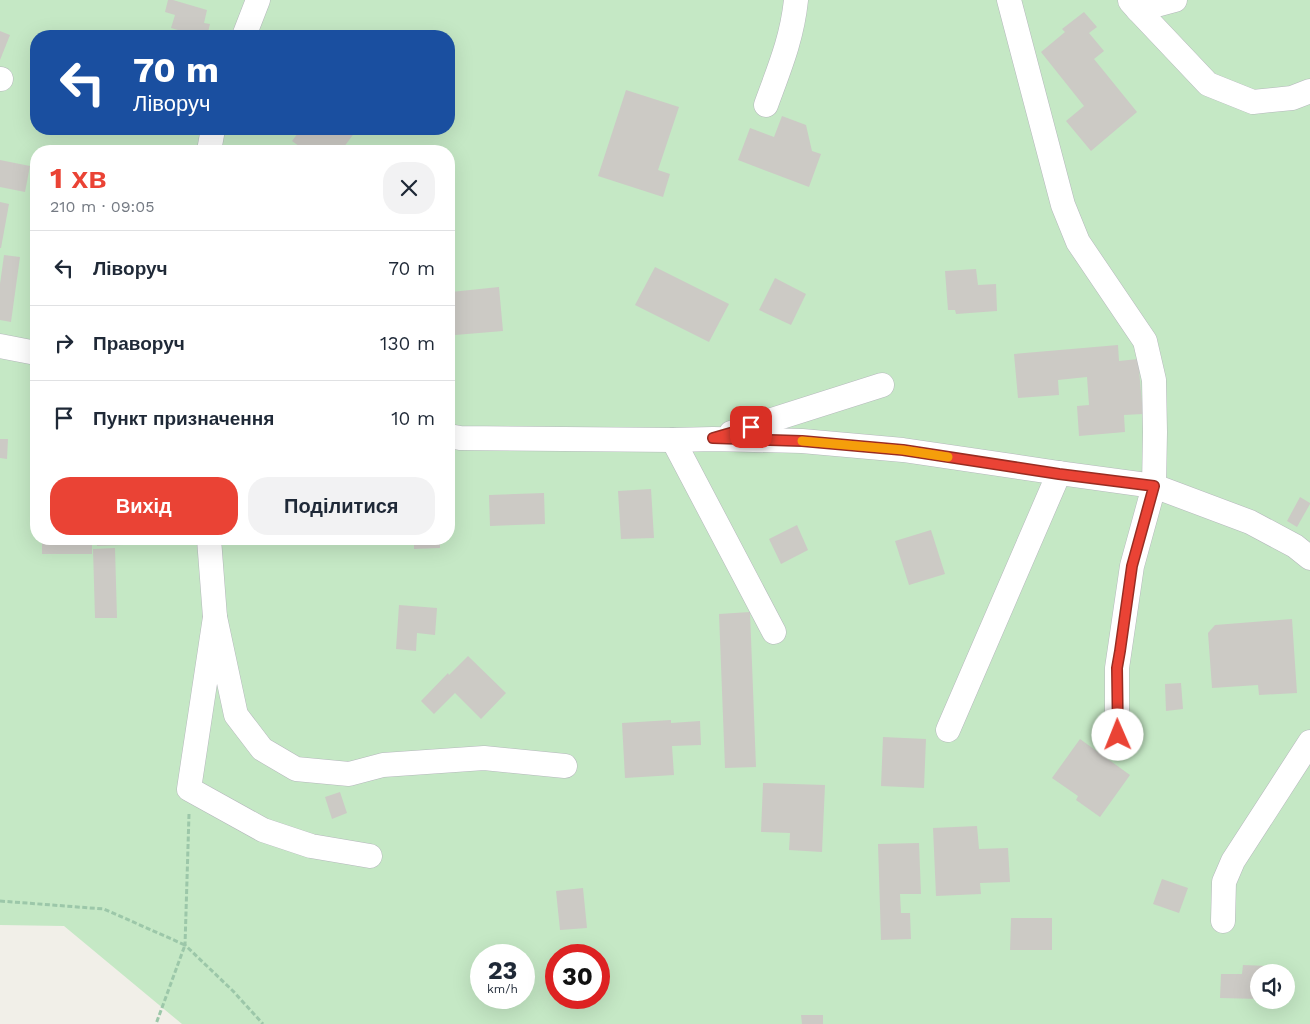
<!DOCTYPE html>
<html lang="uk">
<head>
<meta charset="utf-8">
<style>
	body { margin:0; font-family:"Work Sans",sans-serif; background:#f2f2f3; color:#1f2937; height:100vh; display:flex; flex-direction:column; font-size:19px; white-space:nowrap }
	* { box-sizing:border-box; margin:0 }
	p { font-size:16px; color:#747a83 }
	.icon { flex:none; width:28px; height:28px; fill:none; stroke:currentColor; stroke-width:2; stroke-linecap:round; stroke-linejoin:round }
	.map { position:relative; flex:1; overflow:hidden }
	.details { position:absolute; left:30px; top:145px; width:425px; height:400px; display:flex; flex-direction:column; background:#fff; border-radius:20px; box-shadow:0 5px 20px #0002 }
	.details>* { flex:none }
	.top-card { position:absolute; left:30px; top:30px; width:425px; height:105px; border-radius:20px; box-shadow:0 5px 20px #0002; background:#1a4fa0; color:#fff; overflow:hidden }
	.tools { position:absolute; left:1250px; top:964px; display:grid; gap:10px }
	.tools a { display:grid; place-items:center; width:45px; height:45px; border-radius:50%; background:#fff; box-shadow:0 5px 20px #0002; font-size:25px }
	.speed { position:absolute; left:470px; top:944px; display:flex; gap:10px; font-size:25px; font-weight:700; text-align:center }
	.speed>* { display:grid; place-content:center; width:65px; height:65px; border-radius:50%; background:#fff; box-shadow:0 5px 20px #0002; line-height:1 }
	.speed small { font-size:12px; font-weight:400 }
	.speed .limit { border:8px solid #d22; background:#fff; color:#111 }
	.pin { position:absolute; display:grid; place-items:center; width:42px; height:42px; color:#fff; margin:-21px; border-radius:10px; box-shadow:0 2px 8px #0006 }
	.me { position:absolute; width:55px; margin:-28px; rotate:359deg; stroke-linejoin:round; filter:drop-shadow(0 0 4px #0008) }
	.turn { display:flex; align-items:center; gap:18px; height:105px; padding:0 20px; font-size:22px }
	.turn .icon { width:65px; height:65px; stroke-width:2.5 }
	.turn b { display:block; font-size:35px; line-height:42px }
	.round { display:grid; place-items:center; flex:none; width:52px; height:52px; border-radius:20px; background:#f2f2f3 }
	.overview { display:flex; align-items:center; justify-content:space-between; height:85px; padding:0 20px }
	h1 { font-size:30px; font-weight:700; line-height:38px; color:#ea4335 }
	.action { display:flex; gap:10px; margin-top:auto; padding:10px 20px }
	.action a { flex:1; height:58px; border-radius:20px; background:#ea4335; color:#fff; font-size:20px; font-weight:700; line-height:58px; text-align:center }
	.action a+a { background:#f2f2f3; color:#1f2937 }
	ul { padding:0; list-style:none }
	li { display:flex; align-items:center; gap:15px; height:75px; padding:0 20px; border-top:1px solid #e0e1e3 }
	li div { flex:1 }
	li b { display:block; font-size:19px }
	li em { font-style:normal }
	.map>svg:first-child { display:block }
	.green { fill:#c5e8c5; fill-rule:evenodd }
	.building { fill:#cccac5 }
	.lines { fill:none; stroke-linecap:round; stroke-linejoin:round }
	.minor-casing { stroke:#b5b8bc; stroke-width:25 }
	.path { stroke:#9cc7a9; stroke-width:3; stroke-dasharray:5 2.5; stroke-linecap:butt }
	.minor { stroke:#fff; stroke-width:24 }
	.route-casing { stroke:#982c22; stroke-width:12 }
	.route { stroke:#ea4335; stroke-width:9 }
	.slow { stroke:#f59e0b; stroke-width:9 }
</style>
</head>
<body>
<div class="map">
<svg width="1310" height="1024" viewBox="0 0 1310 1024">
	<rect width="100%" height="100%" fill="#f1efe8"/>
	<path class="green" d="M0 0H1310V1024H182L64 926 0 925ZM36 36H449V129H36ZM36 151H449V539H36ZM481 955H524V998H481ZM556 955H599V998H556ZM1259 972H1286V1000H1259Z"/>
	<g class="building">
		<path d="M168 0H173L207 10 204 23 210 24 207 36H199L171 28 175 15 165 12Z"/>
		<path d="M1084 12 1097 27 1089 33 1104 51 1094 59 1137 112 1091 151 1066 121 1084 106 1041 52 1065 32 1062 29Z"/>
		<path d="M0 31 10 35 0 60Z"/>
		<path d="M626 90 679 107 658 170 670 174 663 197 598 176Z"/>
		<path d="M782 116 806 125 812 151 821 154 809 187 738 160 750 128 774 137Z"/>
		<path d="M301 129H350L355 132 341 151H306L292 141Z"/>
		<path d="M0 160 30 166 25 192 0 187Z"/>
		<path d="M0 202 9 204 1 248H0Z"/>
		<path d="M4 255 20 257 11 322 0 320V284Z"/>
		<path d="M655 267 729 304 709 342 635 305Z"/>
		<path d="M976 269 978 285 996 284 997 311 956 314 955 310H948L945 271Z"/>
		<path d="M775 278 806 294 791 325 759 310Z"/>
		<path d="M499 287 503 331 455 335 451 292Z"/>
		<path d="M1118 345 1119 361 1138 359 1143 414 1124 415 1125 432 1079 436 1077 406 1089 405 1087 377 1058 380 1059 395 1018 398 1014 354Z"/>
		<path d="M0 439H8L7 459 0 458Z"/>
		<path d="M651 489 654 538 621 539 618 491Z"/>
		<path d="M544 493 545 524 490 526 489 495Z"/>
		<path d="M1300 497 1310 503V504L1297 527 1287 521Z"/>
		<path d="M797 525 808 550 781 564 769 539Z"/>
		<path d="M931 530 945 574 909 585 895 541Z"/>
		<rect x="42" y="539" width="50" height="15"/>
		<path d="M96 539H123V545L97 546Z"/>
		<path d="M414 539H440V548L414 549Z"/>
		<path d="M115 548 117 618H95L93 549Z"/>
		<path d="M399 605 437 608 435 635 417 633 416 651 396 649Z"/>
		<path d="M750 612 756 767 725 768 719 614Z"/>
		<path d="M1292 619 1297 693 1259 695 1258 685 1212 688 1208 633 1215 625Z"/>
		<path d="M468 656 506 693 481 719 455 693 434 714 421 701 448 673 449 675Z"/>
		<path d="M1181 683 1183 709 1166 711 1165 684Z"/>
		<path d="M671 720V723L700 721 701 745 672 746 674 775 625 778 622 723Z"/>
		<path d="M883 737 926 739 924 788 881 786Z"/>
		<path d="M1080 739 1130 775 1100 817 1076 800 1078 796 1052 778Z"/>
		<path d="M763 783 825 785 822 852 789 850 790 833 761 832Z"/>
		<path d="M340 792 347 813 332 819 325 797Z"/>
		<path d="M977 826 979 849 1008 848 1010 882 980 883 981 894 936 896 933 828Z"/>
		<path d="M919 843 921 894H900L901 913H910L911 939 881 940 878 844Z"/>
		<path d="M1162 879 1188 888 1179 913 1153 904Z"/>
		<path d="M583 888 587 928 560 930 556 891Z"/>
		<path d="M1011 918H1052V950H1010Z"/>
		<path d="M1243 965 1268 966V972H1259V999L1220 998 1221 974H1242Z"/>
		<path d="M801 1015H823V1024H802Z"/>
	</g>
	<g class="lines">
		<g class="minor-casing">
			<g id="minor">
				<path d="M1009 0 1063 205 1078 242 1145 341 1154 380 1155 432 1154 486 1132 566 1117 668V735"/>
				<path d="M1130 1 1138 10 1175 0"/>
				<path d="M1138 10 1208 84 1253 102 1292 98 1310 91"/>
				<path d="M244 36 258 0"/>
				<path d="M0 79H1"/>
				<path d="M766 105C779 69 792 39 796 0"/>
				<path d="M209 151 213 129"/>
				<path d="M0 346 36 353"/>
				<path d="M731 433 882 385"/>
				<path d="M449 436 460 438 673 440 713 439 802 441 903 450 1059 473 1154 486 1250 522 1295 546 1310 558"/>
				<path d="M673 440 774 632"/>
				<path d="M209 539 215 617 189 789 263 830 311 846 370 856"/>
				<path d="M215 617 236 715 262 749 296 769 349 774 383 765 484 758 565 766"/>
				<path d="M948 730 1059 473"/>
				<path d="M1223 921 1224 882 1233 861 1310 742"/>
			</g>
		</g>
		<g class="path">
			<path d="M189 814 185 945 233 991 263 1024"/>
			<path d="M0 901 104 909 185 945 156 1024"/>
		</g>
		<use href="#minor" class="minor"/>
	</g>
	<g class="lines">
		<g class="route-casing">
			<path id="route" d="M751 427 713 438 802 441 903 450 1059 474 1154 486 1132 566 1120 651 1117 668 1118 735"/>
		</g>
		<use href="#route" class="route"/>
		<path class="slow" d="M802 441 903 450 948 457"/>
	</g>
</svg>
<div class="tools">
<a><svg class="icon" aria-label="sound" viewBox="0 0 24 24"><path d="M4 9h4l5-4v14l-5-4H4zM17 9q2 3 0 6"/></svg></a>
</div>
<div class="speed"><div>23<small>km/h</small></div><div class="limit">30</div></div>
<div class="pin" style="left:751px;top:427px;background:#d93025"><svg class="icon" aria-label="arrive" viewBox="0 0 24 24"><path d="M6 21V4h12l-3 4 3 4H6"/></svg></div>
<svg class="me" style="left:1118px;top:735px" viewBox="-20 -20 40 40"><circle r="19" fill="#fff"/><path d="M0-13L10 11 0 6-10 11z" fill="#ea4335"/></svg>
<div class="top-card">
<div class="turn"><svg class="icon" aria-label="left" viewBox="0 0 24 24"><path d="M17 20v-9H6M10 6l-5 5 5 5"/></svg><div><b>70 m</b>Ліворуч</div></div>
</div>
<section class="details">
<div class="overview"><div><h1>1 хв</h1><p>210 m · 09:05</p></div><a class="round"><svg class="icon" aria-label="close" viewBox="0 0 24 24"><path d="M6 6l12 12M18 6L6 18"/></svg></a></div>
<ul>
<li><svg class="icon" aria-label="left" viewBox="0 0 24 24"><path d="M17 20v-9H6M10 6l-5 5 5 5"/></svg><div><b>Ліворуч</b></div><em>70 m</em></li>
<li><svg class="icon" aria-label="right" viewBox="0 0 24 24"><path d="M7 20v-9h11M14 6l5 5-5 5"/></svg><div><b>Праворуч</b></div><em>130 m</em></li>
<li><svg class="icon" aria-label="arrive" viewBox="0 0 24 24"><path d="M6 21V4h12l-3 4 3 4H6"/></svg><div><b>Пункт призначення</b></div><em>10 m</em></li>
</ul>
<div class="action"><a>Вихід</a><a>Поділитися</a></div>
</section>
</div>
</body>
</html>
